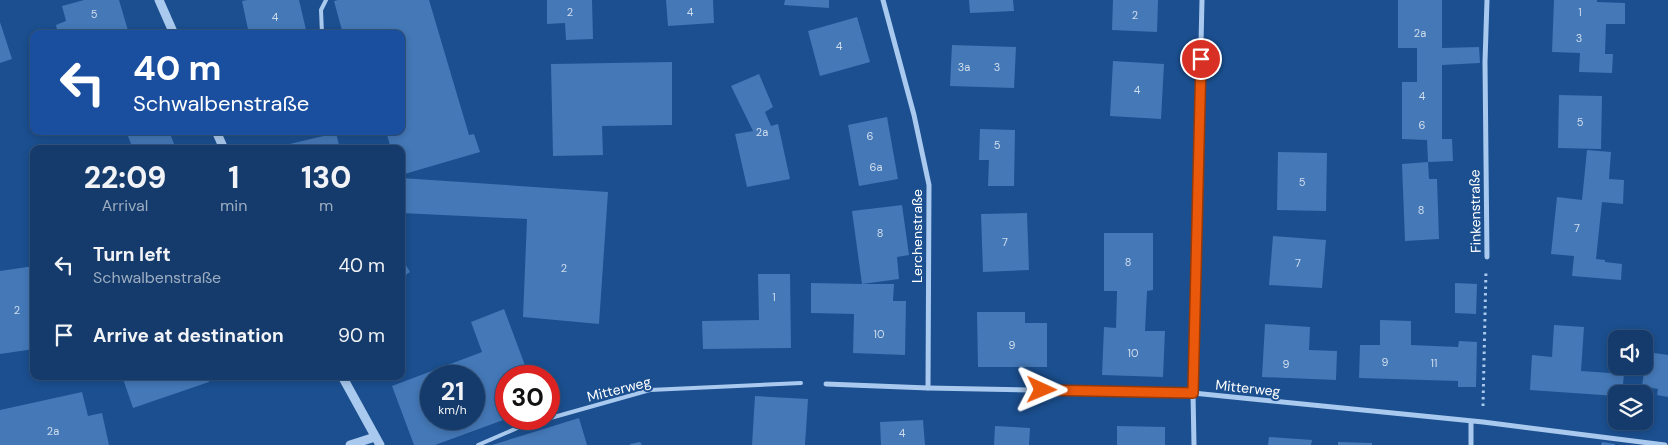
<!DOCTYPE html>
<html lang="en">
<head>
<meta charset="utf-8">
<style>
	body { margin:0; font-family:"DM Sans",sans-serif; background:#1d4271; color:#f1f3f6; height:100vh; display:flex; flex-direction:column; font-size:19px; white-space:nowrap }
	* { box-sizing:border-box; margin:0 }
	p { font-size:16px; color:#9dadc1 }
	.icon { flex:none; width:28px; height:28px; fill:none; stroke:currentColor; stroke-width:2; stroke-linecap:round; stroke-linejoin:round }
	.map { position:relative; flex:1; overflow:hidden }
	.drawer { position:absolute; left:30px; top:145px; width:375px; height:235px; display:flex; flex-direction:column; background:#143b6b; border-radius:10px; box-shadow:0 2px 8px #0003,0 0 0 1px #33557e }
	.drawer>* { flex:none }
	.guide { position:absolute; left:30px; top:30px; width:375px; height:105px; border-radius:10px; box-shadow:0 2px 8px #0003,0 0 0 1px #33557e; background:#1a4fa0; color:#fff; overflow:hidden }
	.buttons { position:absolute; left:1608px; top:330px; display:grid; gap:10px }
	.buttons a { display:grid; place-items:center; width:45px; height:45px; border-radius:10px; background:#143b6b; box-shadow:0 2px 8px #0003,0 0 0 1px #33557e; font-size:25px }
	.speed { position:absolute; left:420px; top:365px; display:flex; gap:10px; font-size:25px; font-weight:700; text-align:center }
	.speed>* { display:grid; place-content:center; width:65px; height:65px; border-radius:50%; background:#143b6b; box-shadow:0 2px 8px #0003,0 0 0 1px #33557e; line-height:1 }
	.speed small { font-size:12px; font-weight:400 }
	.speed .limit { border:8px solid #d22; background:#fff; color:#111 }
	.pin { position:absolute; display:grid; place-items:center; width:42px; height:42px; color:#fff; margin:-21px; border:2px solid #fff; border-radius:50%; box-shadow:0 1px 5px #0007 }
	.me { position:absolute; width:55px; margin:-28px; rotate:91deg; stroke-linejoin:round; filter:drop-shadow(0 0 4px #0008) }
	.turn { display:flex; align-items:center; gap:18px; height:105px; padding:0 20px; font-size:22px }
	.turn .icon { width:65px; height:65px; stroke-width:2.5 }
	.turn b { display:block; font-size:35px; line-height:42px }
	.eta { display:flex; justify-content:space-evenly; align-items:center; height:85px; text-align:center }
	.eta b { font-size:30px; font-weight:800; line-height:35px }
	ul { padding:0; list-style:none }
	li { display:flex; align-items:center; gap:15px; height:70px; padding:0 20px }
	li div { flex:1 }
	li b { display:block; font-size:19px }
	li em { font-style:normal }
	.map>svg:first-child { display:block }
	.building { fill:#4478b7; fill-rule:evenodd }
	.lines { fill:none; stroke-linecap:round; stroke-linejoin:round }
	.path { stroke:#a9c9ee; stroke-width:3; stroke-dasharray:2.5 4; stroke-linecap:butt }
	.service { stroke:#a9c9ee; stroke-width:4 }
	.minor { stroke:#a9c9ee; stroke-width:5 }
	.tertiary { stroke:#a9c9ee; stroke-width:9 }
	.route-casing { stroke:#983908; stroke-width:12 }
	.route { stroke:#ea580c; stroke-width:9 }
	.labels { text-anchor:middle; stroke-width:4; stroke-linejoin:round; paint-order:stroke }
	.number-label { font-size:11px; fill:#d0dded }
	.street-label { font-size:14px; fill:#fff; stroke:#1b4f8f }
</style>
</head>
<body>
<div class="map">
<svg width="1668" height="445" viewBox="0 0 1668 445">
	<rect width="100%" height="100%" fill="#1b4f8f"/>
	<g class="building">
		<path d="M84 0H119L129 34H58L56 25 66 21 62 6Z"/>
		<path d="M247 0H299L307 34H249L242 1Z"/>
		<path d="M338 0H429L469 135 474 134 480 152 401 175V149H391L386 131H401V34H343L334 1Z"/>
		<path d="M547 0H592L593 39 566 40 565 23 547 24Z"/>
		<path d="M666 0H713L714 23 668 26Z"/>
		<path d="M785 0H829V8L784 5Z"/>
		<path d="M969 0H1013L1014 11 970 13Z"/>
		<path d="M1113 0H1158L1157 32 1112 30Z"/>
		<path d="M1398 0H1442V48L1479 47 1480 63 1442 65V139H1452L1453 161 1428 162 1427 140 1402 139V82H1417V48H1398Z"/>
		<path d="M1554 0H1597V2L1625 3V24H1606L1605 54H1613L1612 73 1579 72 1580 53 1552 52Z"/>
		<path d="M857 17 870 62 820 76 808 31Z"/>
		<path d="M0 22 12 59 0 63Z"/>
		<path d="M952 45 1016 47 1014 88 950 86Z"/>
		<path d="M1113 61 1164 64 1161 119 1110 116Z"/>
		<path d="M672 62V125L602 126 603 155 553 156 551 64Z"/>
		<path d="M759 74 773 107 765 112 771 126 778 124 790 179 747 187 735 134 753 131 731 86Z"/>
		<path d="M1559 95 1602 96 1601 149 1558 148Z"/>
		<path d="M887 117 898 179 859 186 848 125Z"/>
		<path d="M980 129 1015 130 1014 186H988L989 160H979Z"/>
		<path d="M126 131H169L176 149H133Z"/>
		<path d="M336 133 340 149H274L273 148Z"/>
		<path d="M1587 150 1611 152 1609 179 1624 180 1623 204 1602 202 1596 259 1605 260V262L1622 264 1621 280 1572 276 1574 256 1551 254 1557 197 1582 200Z"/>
		<path d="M1278 152 1327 153 1326 211 1277 210Z"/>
		<path d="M1428 162 1429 179H1437L1439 239 1405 241 1402 164Z"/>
		<path d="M401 178 608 192 599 324 523 317 527 219 401 213Z"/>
		<path d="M902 205 909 255 897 257 899 279 862 284H894L893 301H906L905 355 853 353 854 314 811 313V283L862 284 852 211Z"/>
		<path d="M1027 213 1029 270 983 272 981 214Z"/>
		<path d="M1104 233H1153V290L1147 291 1145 331H1165L1163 377 1102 375 1104 327 1116 328 1117 291H1104Z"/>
		<path d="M1273 236 1326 240 1322 288 1269 285Z"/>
		<path d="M401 257 410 272 401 278Z"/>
		<path d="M34 266V349L0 354V271Z"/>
		<path d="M758 274H790L791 348 703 349 702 321 759 320Z"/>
		<path d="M1455 283 1477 284 1476 314 1455 313Z"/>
		<path d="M504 309 529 376H506V419L435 445H414L392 386 482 352 471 322ZM431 376H474V419H431Z"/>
		<path d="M977 312H1025V323H1047V367H978Z"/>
		<path d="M1380 320 1411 321V345L1458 347 1459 341 1477 342 1476 387H1458V381L1359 378 1360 345H1380Z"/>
		<path d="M1265 324 1310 327 1309 350 1337 351 1336 380 1262 377Z"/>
		<path d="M1554 325 1584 327 1581 371 1624 374 1622 394H1616V396L1530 390 1532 355 1552 357Z"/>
		<path d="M1647 352 1668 355V397L1657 395 1658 389 1642 386Z"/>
		<path d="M122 376H207L209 382 133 408Z"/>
		<path d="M82 392 88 416 102 413 109 445H0V410Z"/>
		<path d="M755 396 808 399 805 445H752Z"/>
		<path d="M579 418 587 445H492Z"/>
		<path d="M923 420 925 445H881L880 422Z"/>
		<path d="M995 426 1030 428 1029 445H994Z"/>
		<path d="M1117 426 1165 427V445H1117Z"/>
		<path d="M1269 437 1312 440 1311 445H1268Z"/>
		<path d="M640 442 642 445H630V444Z"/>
		<path d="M1338 442 1372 443V445H1338Z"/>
		<path d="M1602 442 1615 444V445H1601Z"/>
	</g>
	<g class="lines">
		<path class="path" d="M1483 406 1486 270"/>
		<g class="service">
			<path d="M322 34 321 10 326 0"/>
			<path d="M478 445 522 426 650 390 801 383"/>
		</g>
		<g class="minor">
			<path d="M883 0 914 115 929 185 928 388"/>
			<path d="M1487 257 1485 62 1487 0"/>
			<path d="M826 384 928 388 1193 393 1483 422 1665 445"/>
			<path d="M1471 422V445"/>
			<path d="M1194 445 1193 393 1202 0"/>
		</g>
		<g class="tertiary">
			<path d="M159 0 174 34"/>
			<path d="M216 131 224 149"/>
			<path d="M342 376 380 445"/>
			<path d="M350 445 375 437"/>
		</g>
	</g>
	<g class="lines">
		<g class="route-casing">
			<path id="route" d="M1042 390 1193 393 1201 59"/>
		</g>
		<use href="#route" class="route"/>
	</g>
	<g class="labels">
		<g class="number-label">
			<text x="570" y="16">2</text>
			<text x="690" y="16">4</text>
			<text x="1580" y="16">1</text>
			<text x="94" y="18">5</text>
			<text x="1135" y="19">2</text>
			<text x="275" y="21">4</text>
			<text x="1420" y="37">2a</text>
			<text x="1579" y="42">3</text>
			<text x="839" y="50">4</text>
			<text x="964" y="71">3a</text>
			<text x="997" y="71">3</text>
			<text x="1137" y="94">4</text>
			<text x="1422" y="100">4</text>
			<text x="1580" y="126">5</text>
			<text x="1422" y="129">6</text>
			<text x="762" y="136">2a</text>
			<text x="870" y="140">6</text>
			<text x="997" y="149">5</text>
			<text x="876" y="171">6a</text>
			<text x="1302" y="186">5</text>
			<text x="1421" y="214">8</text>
			<text x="1577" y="232">7</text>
			<text x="880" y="237">8</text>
			<text x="1005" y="246">7</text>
			<text x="1128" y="266">8</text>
			<text x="1298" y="267">7</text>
			<text x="564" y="272">2</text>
			<text x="774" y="301">1</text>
			<text x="17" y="314">2</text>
			<text x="879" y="338">10</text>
			<text x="1012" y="349">9</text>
			<text x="1133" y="357">10</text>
			<text x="1385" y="366">9</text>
			<text x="1434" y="367">11</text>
			<text x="1286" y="368">9</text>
			<text x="53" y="435">2a</text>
			<text x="902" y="437">4</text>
		</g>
		<g class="street-label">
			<text transform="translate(1475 211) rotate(-91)" y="5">Finkenstraße</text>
			<text transform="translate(917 236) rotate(-90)" y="5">Lerchenstraße</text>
			<text transform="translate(1248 388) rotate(6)" y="5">Mitterweg</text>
			<text transform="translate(619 389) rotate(-14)" y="5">Mitterweg</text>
		</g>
	</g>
</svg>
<div class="buttons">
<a><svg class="icon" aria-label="sound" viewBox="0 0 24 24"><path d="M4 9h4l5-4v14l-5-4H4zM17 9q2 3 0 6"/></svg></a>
<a><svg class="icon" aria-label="layers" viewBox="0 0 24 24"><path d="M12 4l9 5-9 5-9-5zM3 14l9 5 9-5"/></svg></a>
</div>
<div class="speed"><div>21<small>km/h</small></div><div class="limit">30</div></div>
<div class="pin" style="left:1201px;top:59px;background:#d93025"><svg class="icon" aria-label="arrive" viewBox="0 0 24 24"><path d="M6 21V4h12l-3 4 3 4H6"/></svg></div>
<svg class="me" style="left:1042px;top:390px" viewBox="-20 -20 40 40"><path d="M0-17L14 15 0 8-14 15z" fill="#ea580c" stroke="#fff" stroke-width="4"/></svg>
<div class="guide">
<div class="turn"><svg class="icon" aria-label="left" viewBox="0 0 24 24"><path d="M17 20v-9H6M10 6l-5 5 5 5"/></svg><div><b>40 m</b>Schwalbenstraße</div></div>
</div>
<section class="drawer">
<div class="eta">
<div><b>22:09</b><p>Arrival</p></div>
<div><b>1</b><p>min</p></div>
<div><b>130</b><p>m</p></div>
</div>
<ul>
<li><svg class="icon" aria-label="left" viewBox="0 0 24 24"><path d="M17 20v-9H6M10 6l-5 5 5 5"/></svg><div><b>Turn left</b><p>Schwalbenstraße</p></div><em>40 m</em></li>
<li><svg class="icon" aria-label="arrive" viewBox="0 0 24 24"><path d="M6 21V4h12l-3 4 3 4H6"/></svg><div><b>Arrive at destination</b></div><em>90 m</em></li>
</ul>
</section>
</div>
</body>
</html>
